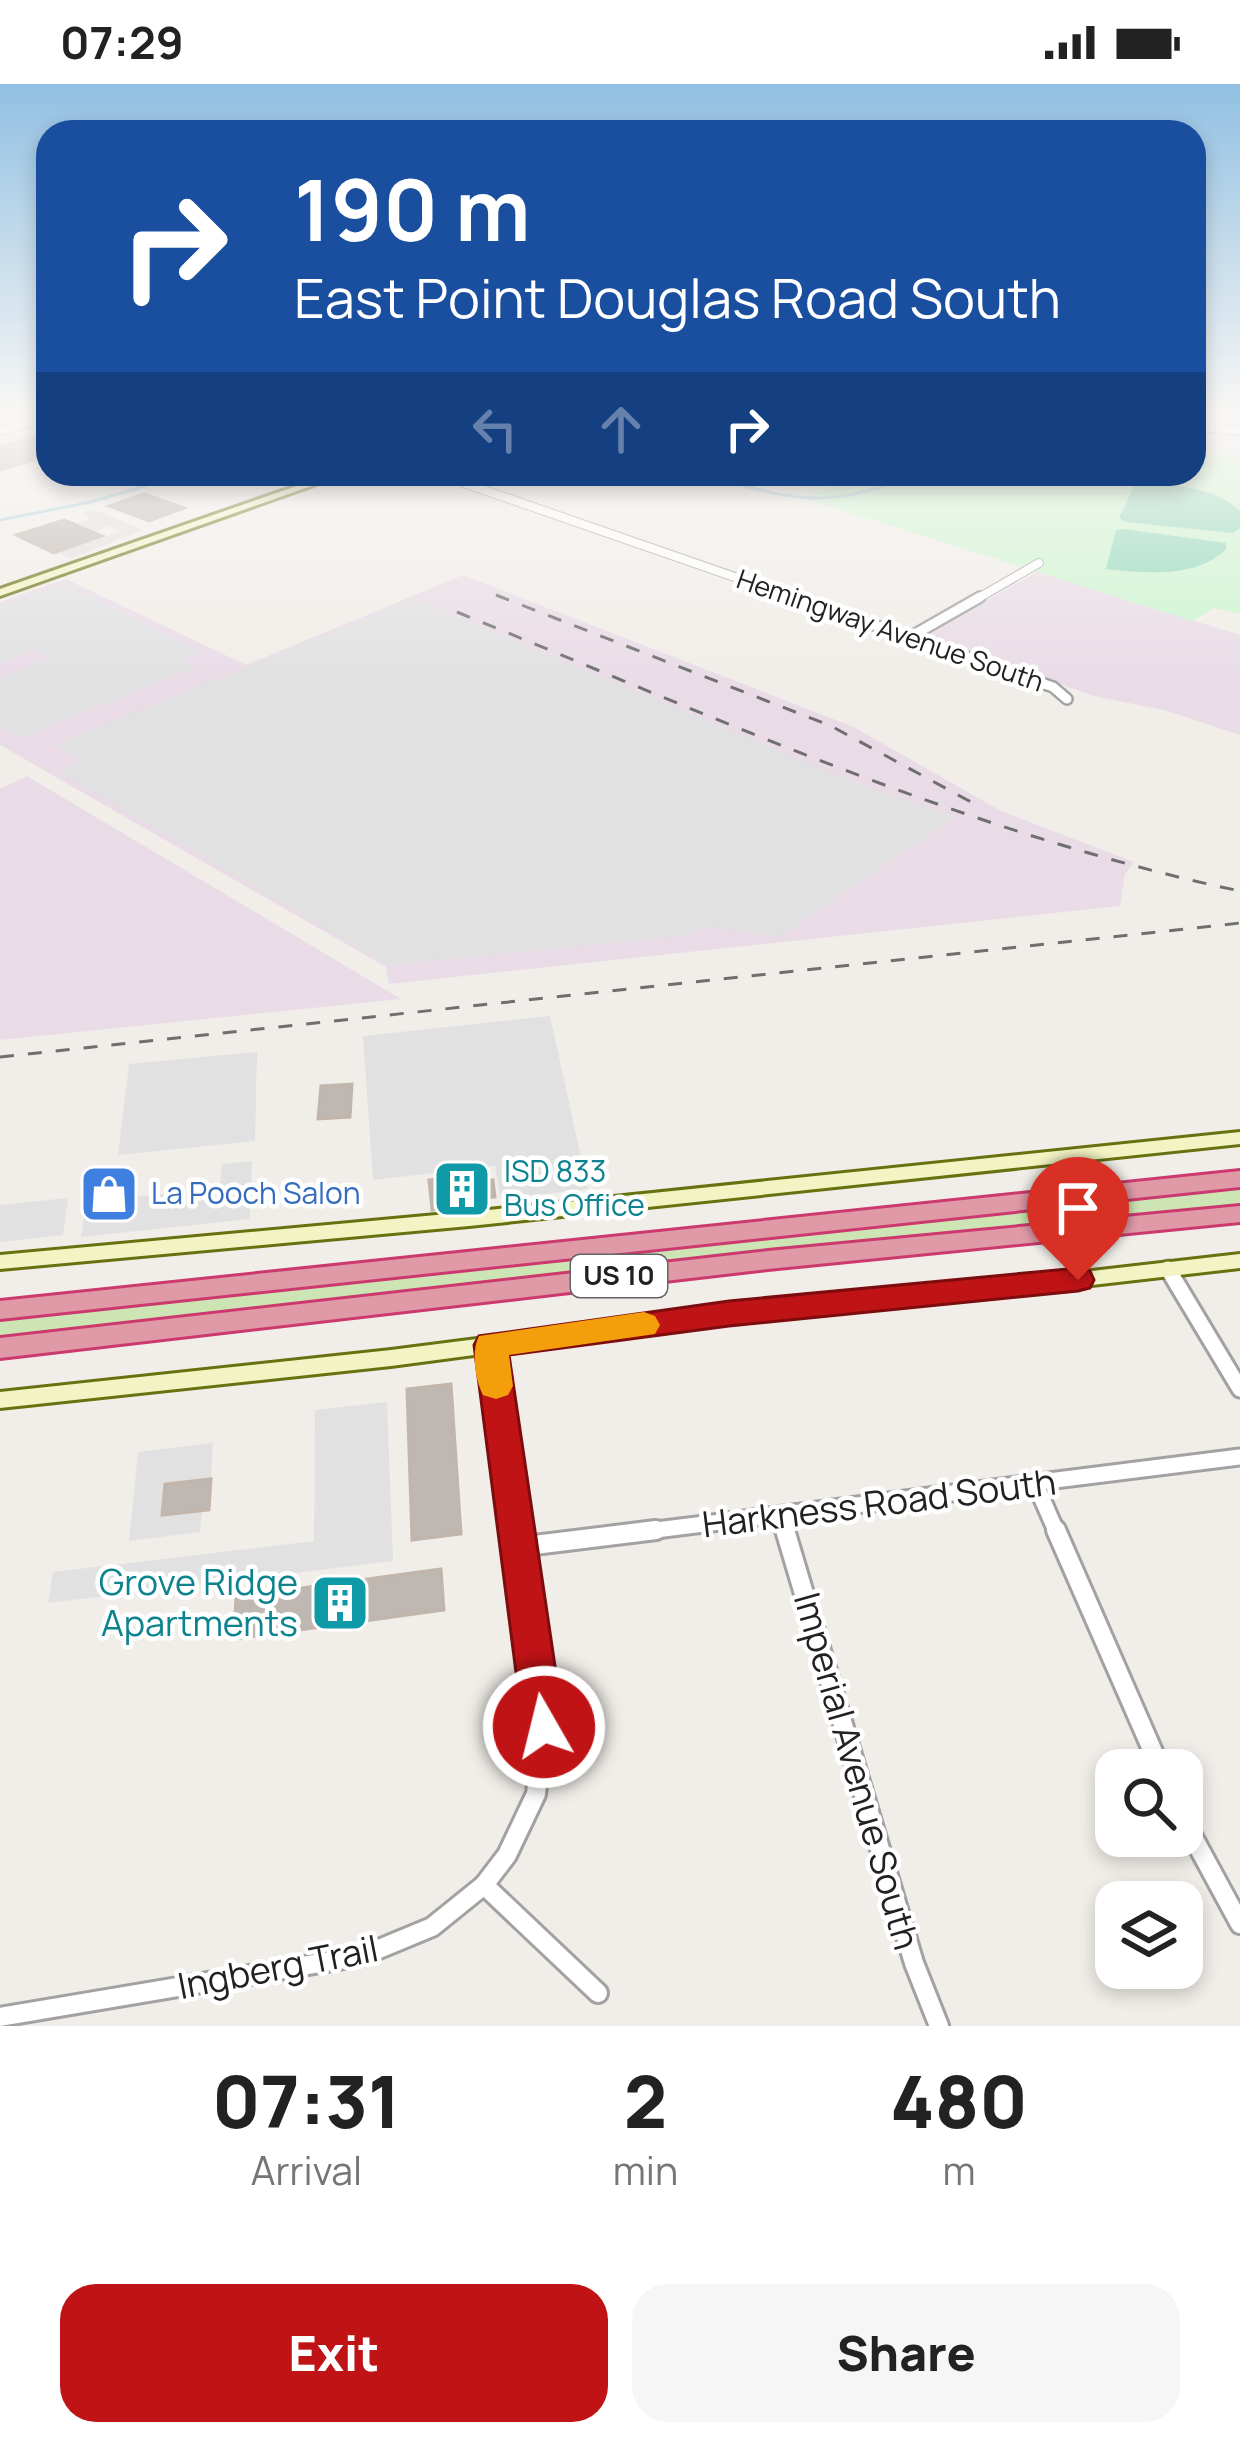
<!DOCTYPE html>
<html lang="en">
<head>
<meta charset="utf-8">
<style>
	body { margin:0; font-family:Manrope,sans-serif; background:#f6f6f6; color:#222; height:100vh; display:flex; flex-direction:column; font-size:45px; white-space:nowrap }
	* { box-sizing:border-box; margin:0 }
	p { font-size:39px; color:#767676 }
	.icon { flex:none; width:66px; height:66px; fill:none; stroke:currentColor; stroke-width:2; stroke-linecap:round; stroke-linejoin:round }
	.map { position:relative; height:1942px; overflow:hidden }
	.panel { display:flex; flex-direction:column; background:#fff; flex:1 }
	.panel>* { flex:none }
	.banner { position:absolute; left:36px; top:36px; width:1170px; height:366px; border-radius:36px; box-shadow:0 6px 18px #0003; background:#1a4fa0; color:#fff; overflow:hidden }
	.tools { position:absolute; left:1095px; top:1665px; display:grid; gap:24px }
	.tools a { display:grid; place-items:center; width:108px; height:108px; border-radius:24px; background:#fff; box-shadow:0 6px 18px #0003; font-size:60px }
	.pin { position:absolute; display:grid; place-items:center; width:102px; height:102px; color:#fff; margin:-123px -51px; border-radius:50% 50% 50% 0; rotate:-45deg; box-shadow:0 0 12px #0007 }
	.pin .icon { rotate:45deg }
	.me { position:absolute; width:132px; margin:-66px; rotate:352deg; stroke-linejoin:round; filter:drop-shadow(0 0 9px #0008) }
	.turn { display:flex; align-items:center; gap:42px; height:252px; padding:0 60px; font-size:54px }
	.turn .icon { width:156px; height:156px; stroke-width:2.5 }
	.turn b { display:block; font-size:84px; line-height:102px }
	.lanes { display:flex; align-items:center; height:114px; padding:0 60px; background:#0003; justify-content:center; gap:60px; direction:ltr }
	.lanes .off { opacity:.35 }
	.eta { display:flex; justify-content:space-evenly; align-items:center; height:204px; text-align:center }
	.eta b { font-size:72px; font-weight:800; line-height:84px }
	.cta { display:flex; gap:24px; margin-top:auto; padding:24px 60px }
	.cta a { flex:1; height:138px; border-radius:36px; background:#c01316; color:#fff; font-size:48px; font-weight:800; line-height:138px; text-align:center }
	.cta a+a { background:#f6f6f6; color:#222 }
	.status { display:flex; justify-content:space-between; align-items:center; height:84px; padding:0 60px; background:#fff; direction:ltr }
	.status svg { height:33px; fill:currentColor }
	.map>svg:first-child { display:block }
	.industrial { fill:#e9dce7 }
	.grass { fill:#cde5b4 }
	.park { fill:#cbf5ce }
	.pitch { fill:#8fd8ba }
	.parking { fill:#e1e1e1 }
	.lines { fill:none; stroke-linecap:round; stroke-linejoin:round }
	.stream { stroke:#aed1da; stroke-width:3 }
	.building { fill:#beb7b2; stroke:#c1b5ac; stroke-width:3 }
	.street-far3-casing { stroke:#a2a2a2; stroke-width:10 }
	.street-far2-casing { stroke:#a2a2a2; stroke-width:14 }
	.street-far1-casing { stroke:#a2a2a2; stroke-width:21 }
	.street-casing { stroke:#a2a2a2; stroke-width:24 }
	.secondary-casing { stroke:#687110; stroke-width:6 }
	.highway-casing { stroke:#cc396e; stroke-width:6 }
	.street-far3 { stroke:#fff; stroke-width:8 }
	.street-far2 { stroke:#fff; stroke-width:9 }
	.street-far1 { stroke:#fff; stroke-width:15 }
	.street { stroke:#fff; stroke-width:18 }
	.secondary { fill:#f3f4c3; fill-rule:evenodd }
	.highway { fill:#e099a7; fill-rule:evenodd }
	.rail { stroke:#6f6f6f; stroke-width:3; stroke-dasharray:14 14; stroke-linecap:butt }
	.route { fill:#c01316; stroke:#7d0c0e; stroke-width:3 }
	.slow { fill:#f59e0b }
	.labels { text-anchor:middle; stroke-width:9; stroke-linejoin:round; paint-order:stroke }
	.far-street-label { font-size:27px; fill:#212121; stroke:#fff }
	.shield { fill:#fff; stroke:#646464; stroke-width:3 }
	.shield-label { font-size:27px; font-weight:bold; fill:#212121 }
	.culture-label { font-size:30px; fill:#0d838f; stroke:#fff; text-anchor:start }
	.shop-label { font-size:30px; fill:#366cbe; stroke:#fff; text-anchor:start }
	.near-street-label { font-size:36px; fill:#212121; stroke:#fff }
	.near-culture-label { font-size:36px; fill:#0d838f; stroke:#fff; text-anchor:end }
</style>
</head>
<body>
<div class="status"><b>07:29</b><svg viewBox="0 0 49 12"><path d="M0 12V9h3v3zM5 12V6h3v6zM10 12V3h3v9zM15 12V0h3v12zM26 1h20v11H26zM47 4h2v5h-2z"/></svg></div>
<div class="map">
<svg width="1240" height="1942" viewBox="0 0 1240 1942">
	<rect width="100%" height="100%" fill="#f1eee9"/>
	<g class="industrial">
		<path d="M1037 488 1240 551V651L1168 627 1094 612 923 552Z"/>
		<path d="M463 491 854 643 1001 727 1134 778 1125 790 1120 822 389 900 386 883 0 661V518L66 495 246 581Z"/>
		<path d="M27 692 401 915 0 956V705Z"/>
	</g>
	<path class="grass" d="M1240 1105V1122L0 1255V1236Z"/>
	<path class="park" d="M1194 364 1240 374V530L1213 524 1193 537 803 414 858 390H1194Z"/>
	<g class="pitch">
		<path d="M1135 400C1170 400 1214 402 1240 427V444L1233 449 1126 438 1119 434Z"/>
		<path d="M1124 445 1226 459V465C1196 495 1144 489 1106 485L1116 446Z"/>
	</g>
	<g class="parking">
		<path d="M93 425 143 446 70 475 58 469 120 448 110 442 95 447 76 439 91 434 83 429Z"/>
		<path d="M63 501 199 567 181 575 196 583 21 653 0 641V594L52 574 36 565 0 579V523Z"/>
		<path d="M414 515 861 701 955 733 779 853 703 842 685 851 387 881 60 688 83 677 55 661Z"/>
		<path d="M550 932 588 1105 501 1115 495 1082 373 1096 363 952Z"/>
		<path d="M257 968 255 1057 118 1071 129 980Z"/>
		<path d="M252 1077 250 1135 81 1153 86 1118 220 1104 222 1080Z"/>
		<path d="M68 1114 63 1151 0 1158V1121Z"/>
		<path d="M387 1318 393 1477 48 1519 53 1488 314 1457 315 1326Z"/>
		<path d="M213 1359 211 1395 165 1401 162 1431 202 1426 200 1448 129 1457 138 1368Z"/>
	</g>
	<g class="lines">
		<g class="stream">
			<path d="M706 390C795 418 827 426 916 390"/>
			<path d="M0 436 91 418 185 390"/>
		</g>
	</g>
	<g class="building">
		<path d="M37 352 48 356V372L0 386V362Z"/>
		<path d="M144 410 184 424 149 437 109 422Z"/>
		<path d="M64 436 102 452 54 469 16 451Z"/>
		<path d="M352 1000 350 1033 318 1035 321 1002Z"/>
		<path d="M475 1091 476 1098 493 1096 495 1113 476 1115 477 1121 432 1126 429 1096Z"/>
		<path d="M451 1300 461 1450 412 1456 407 1305Z"/>
		<path d="M211 1395 209 1426 162 1431 165 1400Z"/>
		<path d="M441 1485 444 1526 234 1555 236 1513Z"/>
	</g>
	<g class="lines">
		<g class="street-far3-casing">
			<g id="street-far3">
				<path d="M1194 342 1240 347"/>
				<path d="M0 347 48 334"/>
				<path d="M438 390 801 516"/>
				<path d="M975 516 1039 479"/>
			</g>
		</g>
		<g class="street-far2-casing">
			<g id="street-far2">
				<path d="M793 513 1053 603 1067 615"/>
				<path d="M910 553 980 513"/>
			</g>
		</g>
		<g class="street-far1-casing">
			<g id="street-far1">
				<path d="M1168 1185 1240 1305"/>
				<path d="M491 1261 517 1449"/>
				<path d="M1036 1401 1057 1449"/>
				<path d="M781 1431 786 1449"/>
				<path d="M632 1449 1240 1373"/>
			</g>
		</g>
		<g class="street-casing">
			<g id="street">
				<path d="M785 1446 914 1879 939 1942"/>
				<path d="M1056 1446 1161 1686"/>
				<path d="M518 1463 656 1446"/>
				<path d="M1182 1733 1240 1840"/>
				<path d="M484 1801 598 1909"/>
				<path d="M0 1933 362 1872 432 1843 484 1801 507 1771 536 1710 543 1643 516 1446"/>
			</g>
		</g>
		<g class="secondary-casing">
			<g id="secondary">
				<path d="M331 390H345L0 512V505Z"/>
				<path d="M1240 1048V1060L469 1142 0 1185V1171L469 1128Z"/>
				<path d="M1240 1170V1184L943 1218 729 1237 391 1282 0 1324V1308L391 1266 729 1223 943 1204Z"/>
			</g>
		</g>
		<g class="highway-casing">
			<g id="highway">
				<path d="M1240 1087V1103L0 1235V1217Z"/>
				<path d="M1240 1122V1138L768 1185 0 1274V1254L768 1167Z"/>
			</g>
		</g>
		<use href="#street-far3" class="street-far3"/>
		<use href="#street-far2" class="street-far2"/>
		<use href="#street-far1" class="street-far1"/>
		<use href="#street" class="street"/>
		<use href="#secondary" class="secondary"/>
		<use href="#highway" class="highway"/>
		<g class="rail">
			<path d="M496 511 831 642 971 718"/>
			<path d="M457 528C713 632 968 750 1240 807"/>
			<path d="M0 973 1240 839"/>
		</g>
	</g>
	<linearGradient id="sky" x2="0" y2="1"><stop stop-color="#91c0e2"/><stop offset="0.55" stop-color="#f9f7f5"/><stop offset="1" stop-color="#f9f7f5" stop-opacity="0"/></linearGradient>
	<rect width="1240" height="598" fill="url(#sky)"/>
	<path class="route" d="M1078 1184 1090 1187 1094 1196 1090 1204 1078 1207 729 1242 509 1271 564 1643 558 1657 544 1663 529 1657 523 1643 474 1261 479 1252 729 1217Z"/>
	<path class="slow" d="M644 1228 655 1232 660 1241 655 1250 509 1271 513 1302 508 1311 496 1315 483 1311C475 1296 471 1267 479 1252Z"/>
	<defs>
		<g id="building-square" transform="scale(3)"><rect x="-9" y="-9" width="18" height="18" rx="4" fill="#0f9aa8" stroke="#fff"/><path d="M-4-6H4V6H1V3H-1V6H-4ZM-2.5-4.3h1.7v1.8h-1.7ZM.8-4.3h1.7v1.8H.8ZM-2.5-1h1.7V.8h-1.7ZM.8-1h1.7V.8H.8Z" fill="#fff"/></g>
		<g id="shop-square" transform="scale(3)"><rect x="-9" y="-9" width="18" height="18" rx="4" fill="#3f7fe0" stroke="#fff"/><path d="M-5-2.5h2.3a2.7 3.5 0 0 1 5.4 0H5L5.5 6h-11ZM-1.5-2.5h3a1.5 2.3 0 0 0-3 0Z" fill="#fff"/></g>
	</defs>
	<g fill-rule="evenodd">
		<use href="#building-square" x="462" y="1105"/>
		<use href="#shop-square" x="109" y="1110"/>
		<use href="#building-square" x="340" y="1519"/>
	</g>
	<g class="labels">
		<g class="far-street-label">
			<text transform="translate(890 547) rotate(19)" y="9">Hemingway Avenue South</text>
		</g>
		<rect class="shield" x="571" y="1171" width="96" height="42" rx="9"/>
		<g class="shield-label">
			<text x="619" y="1201">US 10</text>
		</g>
		<g class="culture-label">
			<text x="504" y="1098">ISD 833<tspan x="504" dy="34">Bus Office</tspan></text>
		</g>
		<g class="shop-label">
			<text x="151" y="1120">La Pooch Salon</text>
		</g>
		<g class="near-street-label">
			<text transform="translate(879 1419) rotate(-7)" y="13">Harkness Road South</text>
			<text transform="translate(857 1687) rotate(74)" y="13">Imperial Avenue South</text>
			<text transform="translate(278 1883) rotate(-11)" y="13">Ingberg Trail</text>
		</g>
		<g class="near-culture-label">
			<text x="298" y="1511">Grove Ridge<tspan x="298" dy="41">Apartments</tspan></text>
		</g>
	</g>
</svg>
<div class="tools">
<a><svg class="icon" aria-label="search" viewBox="0 0 24 24"><circle cx="10" cy="10" r="6"/><path d="M15 15l6 6"/></svg></a>
<a><svg class="icon" aria-label="layers" viewBox="0 0 24 24"><path d="M12 4l9 5-9 5-9-5zM3 14l9 5 9-5"/></svg></a>
</div>
<div class="pin" style="left:1078px;top:1196px;background:#d93025"><svg class="icon" aria-label="arrive" viewBox="0 0 24 24"><path d="M6 21V4h12l-3 4 3 4H6"/></svg></div>
<svg class="me" style="left:544px;top:1643px" viewBox="-20 -20 40 40"><circle r="17" fill="#c01316" stroke="#fff" stroke-width="3"/><path d="M0-11L8 9 0 5-8 9z" fill="#fff"/></svg>
<div class="banner">
<div class="turn"><svg class="icon" aria-label="right" viewBox="0 0 24 24"><path d="M7 20v-9h11M14 6l5 5-5 5"/></svg><div><b>190 m</b>East Point Douglas Road South</div></div>
<div class="lanes"><svg class="icon off" aria-label="left" viewBox="0 0 24 24"><path d="M17 20v-9H6M10 6l-5 5 5 5"/></svg><svg class="icon off" aria-label="ahead" viewBox="0 0 24 24"><path d="M12 20V5M6 11l6-6 6 6"/></svg><svg class="icon" aria-label="right" viewBox="0 0 24 24"><path d="M7 20v-9h11M14 6l5 5-5 5"/></svg></div>
</div>
</div>
<section class="panel">
<div class="eta">
<div><b>07:31</b><p>Arrival</p></div>
<div><b>2</b><p>min</p></div>
<div><b>480</b><p>m</p></div>
</div>
<div class="cta"><a>Exit</a><a>Share</a></div>
</section>
</body>
</html>
